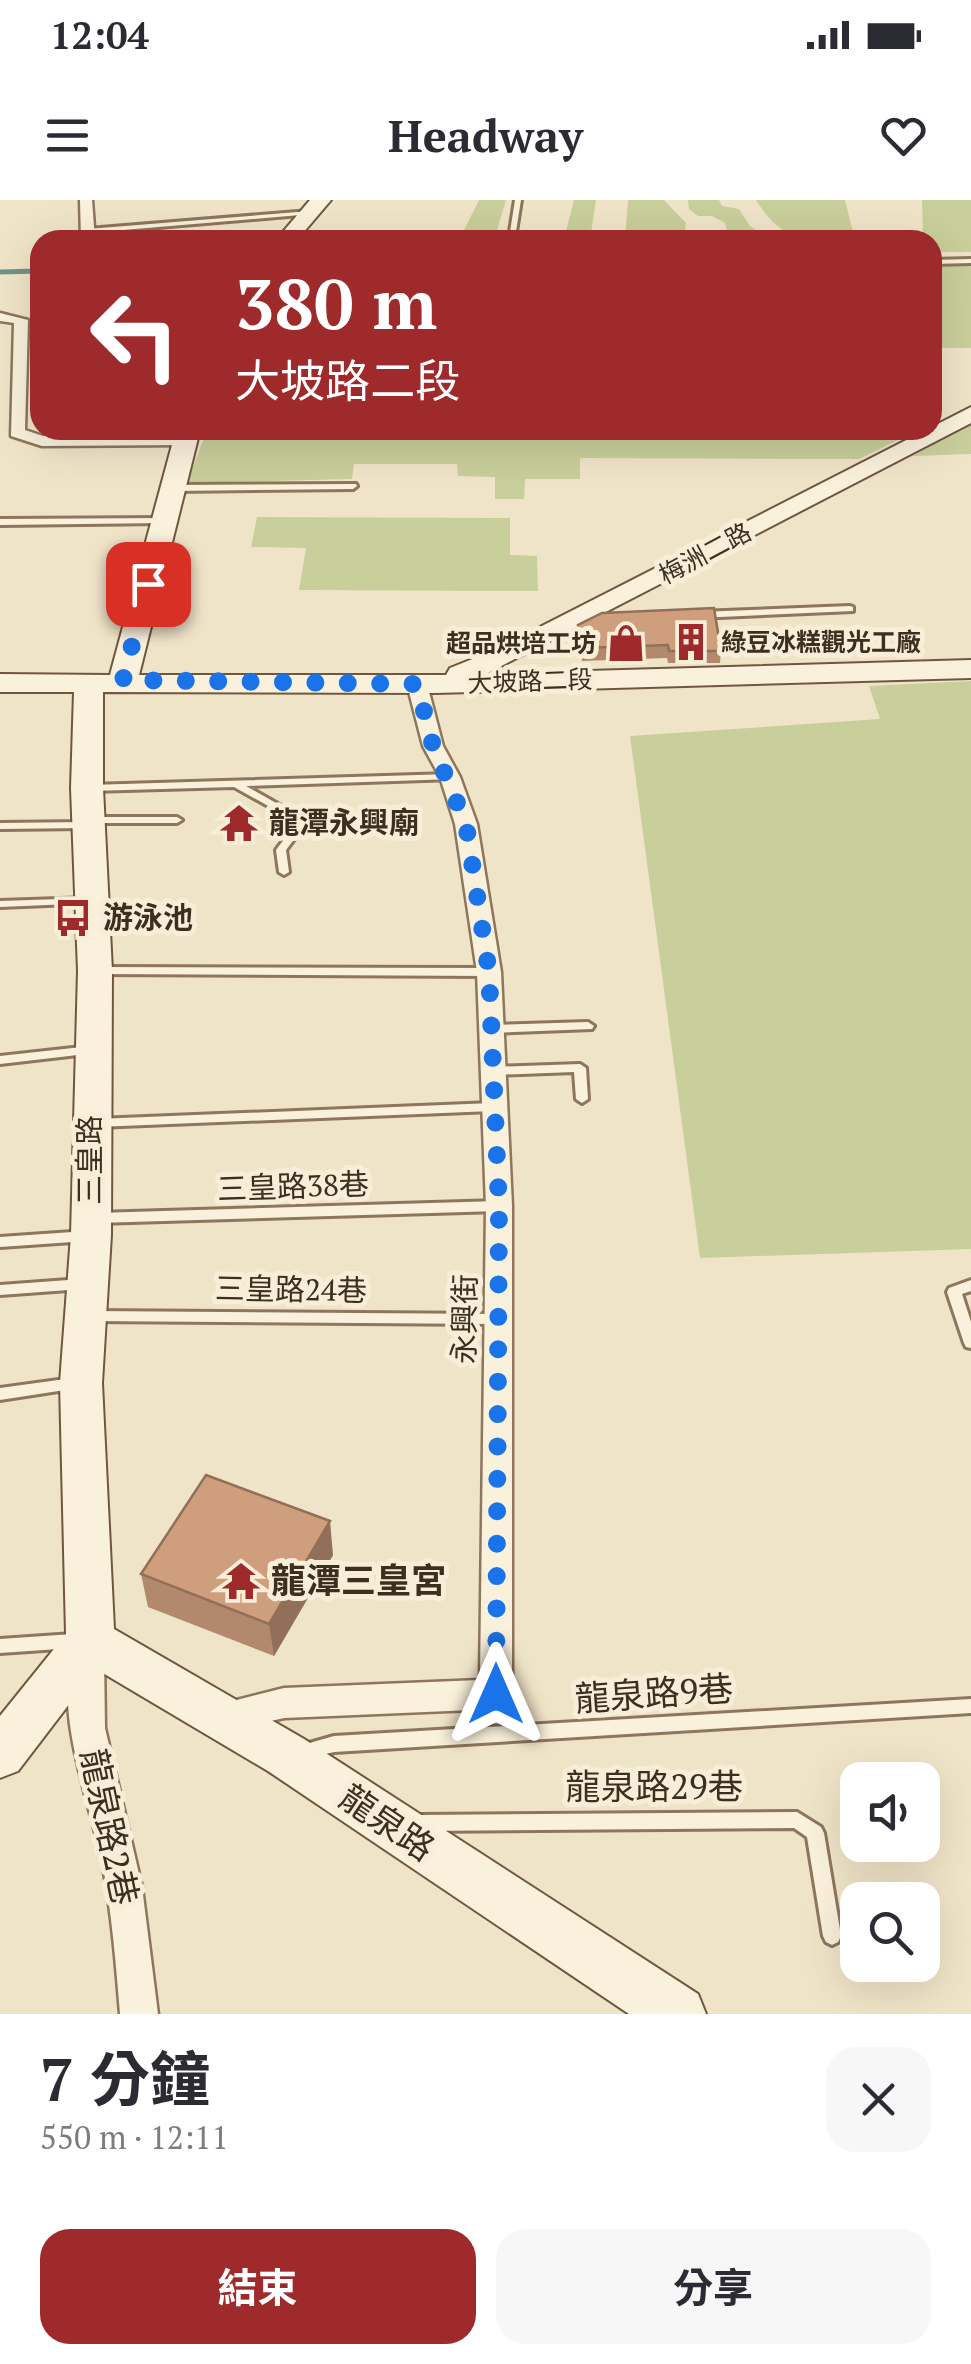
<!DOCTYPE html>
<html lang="zh-TW">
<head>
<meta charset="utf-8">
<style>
	body { margin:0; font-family:"PT Serif","Noto Sans TC",serif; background:#f7f7f7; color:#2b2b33; height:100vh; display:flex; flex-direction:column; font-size:38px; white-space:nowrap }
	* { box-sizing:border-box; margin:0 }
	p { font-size:32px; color:#7c7c81 }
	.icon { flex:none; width:55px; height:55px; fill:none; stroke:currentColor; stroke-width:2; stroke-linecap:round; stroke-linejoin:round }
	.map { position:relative; height:1814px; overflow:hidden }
	.sheet { display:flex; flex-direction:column; background:#fff; flex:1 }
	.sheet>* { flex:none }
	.top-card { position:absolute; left:30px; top:30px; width:912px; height:210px; border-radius:30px; box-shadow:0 10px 40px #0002; background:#9e2a2b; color:#fff; overflow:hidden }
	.controls { position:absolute; left:840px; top:1562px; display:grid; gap:20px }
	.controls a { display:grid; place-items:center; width:100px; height:100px; border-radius:20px; background:#fff; box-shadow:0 10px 40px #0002; font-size:50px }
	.pin { position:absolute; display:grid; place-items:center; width:85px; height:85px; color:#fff; margin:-42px; border-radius:20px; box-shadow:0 5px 15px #0006 }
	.me { position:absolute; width:110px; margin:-55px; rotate:0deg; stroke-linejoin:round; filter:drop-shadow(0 0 8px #0008) }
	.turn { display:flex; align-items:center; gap:35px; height:210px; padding:0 40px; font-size:45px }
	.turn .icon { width:130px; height:130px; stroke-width:2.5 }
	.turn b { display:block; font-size:70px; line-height:85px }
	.round { display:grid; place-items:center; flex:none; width:105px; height:105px; border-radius:30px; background:#f7f7f7 }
	.head { display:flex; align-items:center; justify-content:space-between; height:170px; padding:0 40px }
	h1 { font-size:60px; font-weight:700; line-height:75px }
	.action { display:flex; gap:20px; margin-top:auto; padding:20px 40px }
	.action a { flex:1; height:115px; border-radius:30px; background:#9e2a2b; color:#fff; font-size:40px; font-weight:700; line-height:115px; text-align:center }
	.action a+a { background:#f7f7f7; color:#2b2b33 }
	.status { display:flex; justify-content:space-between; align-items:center; height:70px; padding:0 50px; background:#fff; direction:ltr }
	.status svg { height:28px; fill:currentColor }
	header { display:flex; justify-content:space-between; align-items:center; height:130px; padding:0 40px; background:#fff; font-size:45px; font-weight:700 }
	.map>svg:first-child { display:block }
	.green { fill:#c9cf9b }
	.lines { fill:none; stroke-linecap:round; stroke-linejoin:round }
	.stream { stroke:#6f938a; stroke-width:5 }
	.lane-casing { stroke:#8d765c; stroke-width:6 }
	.street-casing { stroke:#8d765c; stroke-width:5 }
	.secondary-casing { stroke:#6f573f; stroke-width:4 }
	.lane { fill:#faf1dc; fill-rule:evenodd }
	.street { fill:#faf1dc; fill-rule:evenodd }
	.secondary { fill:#faf1dc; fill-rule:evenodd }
	.wall { fill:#b2896c }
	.shaded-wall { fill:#916f58 }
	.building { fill:#cf9f7d; stroke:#916f58; stroke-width:2.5 }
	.route { stroke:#1a73e8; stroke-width:18; stroke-dasharray:0 32.4 }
	.labels { text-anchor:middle; stroke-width:10; stroke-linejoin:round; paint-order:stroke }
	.far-street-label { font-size:25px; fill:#3d2e20; stroke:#f7eed8 }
	.far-poi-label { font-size:25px; font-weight:bold; fill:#3d2e20; stroke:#f7eed8; text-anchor:start }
	.poi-label { font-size:30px; font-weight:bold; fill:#3d2e20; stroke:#f7eed8; text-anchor:start }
	.street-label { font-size:30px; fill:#3d2e20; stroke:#f7eed8 }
	.near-poi-label { font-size:35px; font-weight:bold; fill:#3d2e20; stroke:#f7eed8; text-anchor:start }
	.near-street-label { font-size:35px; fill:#3d2e20; stroke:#f7eed8 }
</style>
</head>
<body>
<div class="status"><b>12:04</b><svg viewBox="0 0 49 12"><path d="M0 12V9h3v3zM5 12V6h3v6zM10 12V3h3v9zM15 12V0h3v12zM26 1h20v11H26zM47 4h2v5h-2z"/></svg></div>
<header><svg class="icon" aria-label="menu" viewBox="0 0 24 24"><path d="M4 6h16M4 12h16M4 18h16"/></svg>Headway<svg class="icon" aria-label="heart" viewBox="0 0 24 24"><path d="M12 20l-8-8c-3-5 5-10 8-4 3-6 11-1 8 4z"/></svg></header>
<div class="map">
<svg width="971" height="1814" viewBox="0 0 971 1814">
	<rect width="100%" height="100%" fill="#f0e4c8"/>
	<g class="green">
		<path d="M479 0H506L495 37 516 40H459Z"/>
		<path d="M574 0H596L590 40H543L564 39Z"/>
		<path d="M628 0H664L686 23 685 31 710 40H625Z"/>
		<path d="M688 0H719L722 6 739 9 750 26 768 39 727 30 725 23 712 16H698L689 9Z"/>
		<path d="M756 0H845L855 40C807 40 784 45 756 0Z"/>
		<path d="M922 0H971V52H933L932 40H923Z"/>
		<path d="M971 64V148H933V64Z"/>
		<path d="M971 223V254L913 256Z"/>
		<path d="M207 230H918L859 259 580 258V279H525L524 299H495V277L458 276 457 264H354L352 279 187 283Z"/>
		<path d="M257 317 510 318V355L537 356 538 391 299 390 306 348 251 347Z"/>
		<path d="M971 481V1049L700 1058 630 536 880 519 869 486Z"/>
	</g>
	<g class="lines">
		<path class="stream" d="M0 72 40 71"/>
		<g class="lane-casing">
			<g id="lane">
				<path d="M515 0H521L515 38 512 40 509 38Z"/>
				<path d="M310 11 313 13 312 14 88 33 85 31 88 29Z"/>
				<path d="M971 59V63L932 64V60Z"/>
				<path d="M356 284 357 286 353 289 173 291 169 288 173 285Z"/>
				<path d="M168 318V322L165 323 0 325V319Z"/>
				<path d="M850 406 853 407V411L698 418 693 415 698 412Z"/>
				<path d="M450 574 455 577 454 579 246 586 308 621 286 650 289 672 284 675 279 672 276 650 297 622 234 587 90 591 85 588 90 585Z"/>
				<path d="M89 617H177L182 620 177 623H91V627L87 628 0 629V623L85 622V618Z"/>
				<path d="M90 698 96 701 94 703 0 707V701Z"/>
				<path d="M97 767 489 768 495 772 489 776 93 774 91 771 93 768Z"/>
				<path d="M588 822 594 826 592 829 490 833 484 829 490 825Z"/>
				<path d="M91 846 95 847 97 850 95 853 0 864V856Z"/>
				<path d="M580 864 586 868 588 899 582 903 576 899 574 872 491 875 485 871 491 867Z"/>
				<path d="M492 903 498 907 492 911 97 927 91 923 97 919Z"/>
				<path d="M499 1001 504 1003 506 1006 504 1009 499 1011 97 1023 92 1021 90 1018 92 1015 97 1013Z"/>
				<path d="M87 1031 92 1033 94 1036 92 1039 87 1041 0 1047V1037Z"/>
				<path d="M82 1079 87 1080 89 1084 87 1088 82 1089 0 1095V1085Z"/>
				<path d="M971 1080V1091L962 1094 971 1122V1148L966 1147 964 1143 947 1092 949 1088Z"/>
				<path d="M89 1111 496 1114 501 1115 503 1119 501 1123 496 1124 89 1121 84 1120 82 1116 84 1112Z"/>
				<path d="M73 1178 78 1180 80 1184 78 1188 0 1200V1188Z"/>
				<path d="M73 1434 79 1436 81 1441 79 1446 73 1448 0 1453V1439Z"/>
				<path d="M971 1499V1513L334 1552 305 1559 299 1556 297 1551 299 1546 334 1536Z"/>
				<path d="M797 1612 821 1627 824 1633 841 1736 838 1742 832 1745 826 1742 823 1736 807 1637 794 1628 418 1631 412 1629 409 1623 412 1617 418 1615Z"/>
			</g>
		</g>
		<g class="street-casing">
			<g id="street">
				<path d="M80 0H92L95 40H81Z"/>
				<path d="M0 113 28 120 25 230 43 236 185 235 193 240 185 245 42 246 11 236 14 123 0 121Z"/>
				<path d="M417 478 427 484 443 546 460 577 477 624 501 772 512 1006V1494L508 1504 496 1509 284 1518 225 1532 213 1528 208 1517 213 1506 284 1488 480 1480 486 1006 477 772 455 624 440 577 423 546 407 484Z"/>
				<path d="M88 1441 99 1445 104 1455 105 1528 142 1687 158 1814H120C116 1765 112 1715 103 1667 92 1606 49 1503 77 1445Z"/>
			</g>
		</g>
		<g class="secondary-casing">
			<g id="secondary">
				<path d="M310 0H331L297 40H276Z"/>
				<path d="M971 207V223L486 474 971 460V478L435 493 103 492V588L112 771 111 1035 102 1183 114 1429 304 1539 698 1794 706 1814H629L268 1571 96 1469 18 1571 0 1578V1516L66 1434 60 1183 71 1035 78 771 71 588 74 492H0V474L110 475 176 230H200L139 475H446L450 468 495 450Z"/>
			</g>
		</g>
		<use href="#lane" class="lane"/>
		<use href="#street" class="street"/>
		<use href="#secondary" class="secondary"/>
	</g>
	<g class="wall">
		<path d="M578 425 721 451 720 463H668L667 458 582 461 578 438Z"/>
		<path d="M333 1355 274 1456 148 1407 141 1374Z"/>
	</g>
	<path class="shaded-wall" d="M330 1321 333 1355 274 1456 269 1424Z"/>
	<g class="building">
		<path d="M714 408 721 451H669L668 445 582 448 578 425 602 413Z"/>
		<path d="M206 1275 330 1321 269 1424 141 1374Z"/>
	</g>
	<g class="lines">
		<path class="route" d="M148 384 123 480 417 484 433 546 466 624 489 772 499 1006 496 1494"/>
	</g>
	<defs>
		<g id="building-bare" transform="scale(3)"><path d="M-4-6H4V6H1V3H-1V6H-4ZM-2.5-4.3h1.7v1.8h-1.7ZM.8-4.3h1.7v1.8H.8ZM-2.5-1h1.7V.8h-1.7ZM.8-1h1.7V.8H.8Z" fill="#9e2a2b" stroke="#f7eed8" stroke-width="2.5" paint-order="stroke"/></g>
		<g id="shop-bare" transform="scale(3)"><path d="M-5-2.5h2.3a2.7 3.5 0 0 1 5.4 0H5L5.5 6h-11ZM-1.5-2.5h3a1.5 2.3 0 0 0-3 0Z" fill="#9e2a2b" stroke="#f7eed8" stroke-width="2.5" paint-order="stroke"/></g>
		<g id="temple-bare" transform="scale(3)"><path d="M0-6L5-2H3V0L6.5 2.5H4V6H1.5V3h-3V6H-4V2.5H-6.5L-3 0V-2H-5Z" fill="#9e2a2b" stroke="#f7eed8" stroke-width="2.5" paint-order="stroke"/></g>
		<g id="bus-bare" transform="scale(3)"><path d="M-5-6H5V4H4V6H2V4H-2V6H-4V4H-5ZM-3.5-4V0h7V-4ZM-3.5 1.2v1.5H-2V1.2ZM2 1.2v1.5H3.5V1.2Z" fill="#9e2a2b" stroke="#f7eed8" stroke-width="2.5" paint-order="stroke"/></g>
	</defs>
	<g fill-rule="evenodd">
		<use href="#building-bare" x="691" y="442"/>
		<use href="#shop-bare" x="626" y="443"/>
		<use href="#temple-bare" x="239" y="623"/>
		<use href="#bus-bare" x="73" y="718"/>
		<use href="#temple-bare" x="241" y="1381"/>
	</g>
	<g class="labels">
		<g class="far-street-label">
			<text transform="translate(705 353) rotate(-28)" y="9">梅洲二路</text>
			<text transform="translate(530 481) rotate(-2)" y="9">大坡路二段</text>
		</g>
		<g class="far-poi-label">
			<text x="721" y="451">綠豆冰糕觀光工廠</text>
			<text x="596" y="452" text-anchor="end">超品烘培工坊</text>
		</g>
		<g class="poi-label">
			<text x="269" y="633">龍潭永興廟</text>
			<text x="103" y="728">游泳池</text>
		</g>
		<g class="street-label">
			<text transform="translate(90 960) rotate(-90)" y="10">三皇路</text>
			<text transform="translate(293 987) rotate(-2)" y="10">三皇路38巷</text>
			<text transform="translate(291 1090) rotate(1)" y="10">三皇路24巷</text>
			<text transform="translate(465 1119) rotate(-89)" y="10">永興街</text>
		</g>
		<g class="near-poi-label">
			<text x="271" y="1393">龍潭三皇宮</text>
		</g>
		<g class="near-street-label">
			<text transform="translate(654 1494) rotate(-4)" y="12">龍泉路9巷</text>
			<text x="654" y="1599">龍泉路29巷</text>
			<text transform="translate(387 1623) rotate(34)" y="12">龍泉路</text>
			<text transform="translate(109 1627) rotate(78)" y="12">龍泉路2巷</text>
		</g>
	</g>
</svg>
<div class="controls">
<a><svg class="icon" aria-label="sound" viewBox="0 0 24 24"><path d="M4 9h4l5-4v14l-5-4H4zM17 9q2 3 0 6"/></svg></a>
<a><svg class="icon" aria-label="search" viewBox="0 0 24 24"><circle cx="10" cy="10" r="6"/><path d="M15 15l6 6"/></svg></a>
</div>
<div class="pin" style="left:148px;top:384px;background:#d93025"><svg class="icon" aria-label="arrive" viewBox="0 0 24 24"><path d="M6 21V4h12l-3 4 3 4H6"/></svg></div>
<svg class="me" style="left:496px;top:1494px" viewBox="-20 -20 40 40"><path d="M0-17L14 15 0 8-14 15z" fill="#1a73e8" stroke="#fff" stroke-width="4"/></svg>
<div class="top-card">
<div class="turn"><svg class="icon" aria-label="left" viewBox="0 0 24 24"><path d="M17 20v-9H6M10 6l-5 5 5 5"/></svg><div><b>380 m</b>大坡路二段</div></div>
</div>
</div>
<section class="sheet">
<div class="head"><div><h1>7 分鐘</h1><p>550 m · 12:11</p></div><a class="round"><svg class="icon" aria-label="close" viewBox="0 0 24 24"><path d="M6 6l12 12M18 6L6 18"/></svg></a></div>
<div class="action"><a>結束</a><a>分享</a></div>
</section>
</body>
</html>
